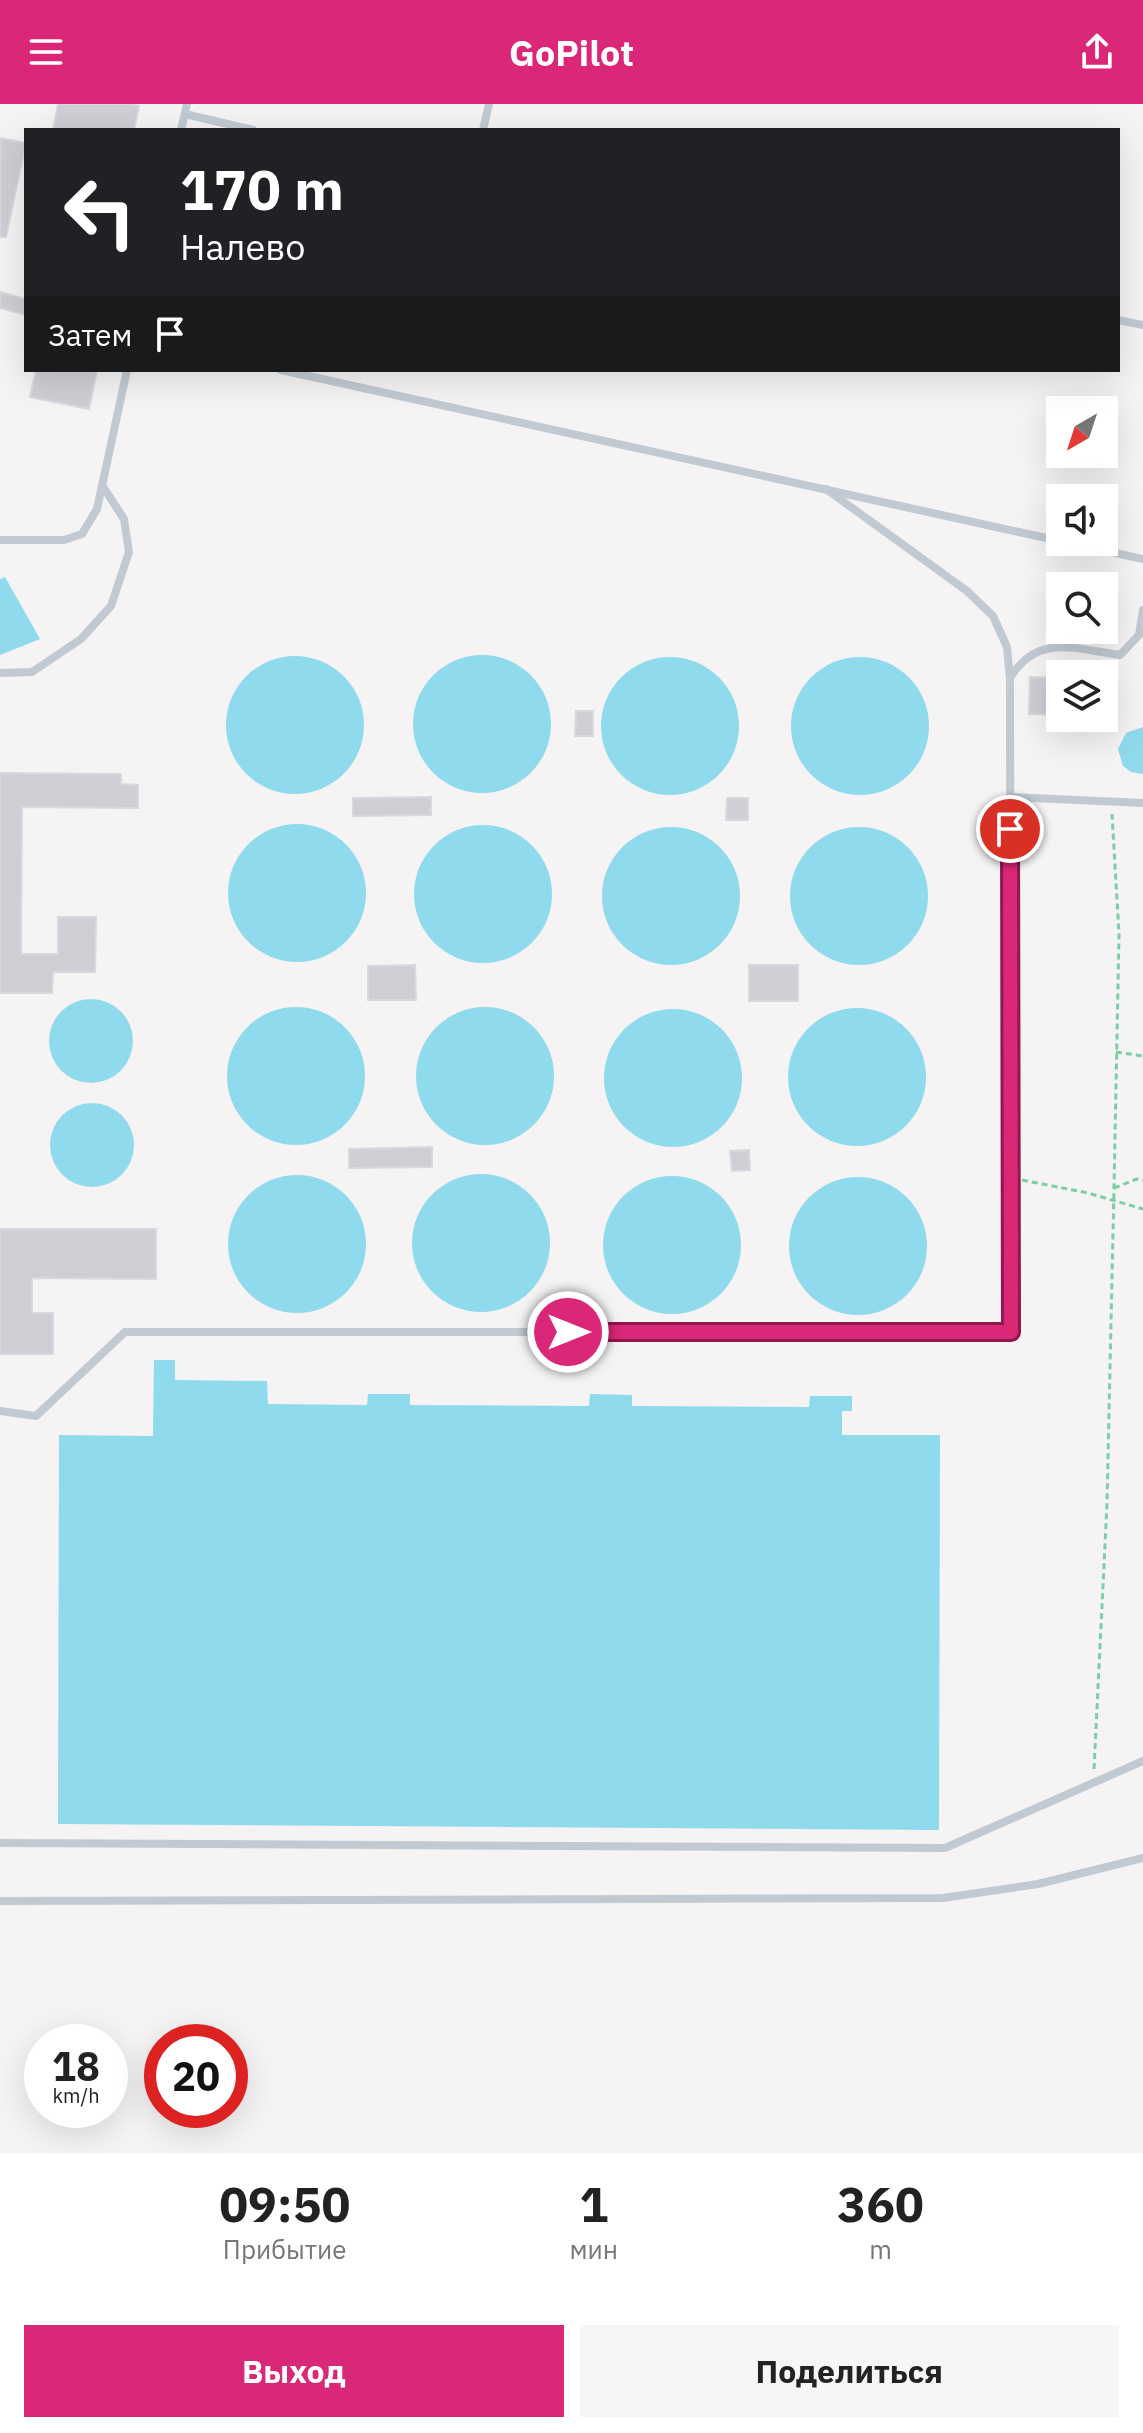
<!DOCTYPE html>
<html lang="ru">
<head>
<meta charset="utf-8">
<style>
	body { margin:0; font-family:"IBM Plex Sans",sans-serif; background:#f6f6f6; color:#222; height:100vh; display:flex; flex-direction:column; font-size:30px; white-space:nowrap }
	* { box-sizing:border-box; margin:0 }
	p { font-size:26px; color:#767676 }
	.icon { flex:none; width:44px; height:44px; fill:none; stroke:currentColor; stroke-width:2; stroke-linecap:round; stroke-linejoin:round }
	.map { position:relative; height:2049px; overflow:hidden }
	.details { display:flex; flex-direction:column; background:#fff; flex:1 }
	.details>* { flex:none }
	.hud { position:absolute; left:24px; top:24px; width:1096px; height:244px; border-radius:0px; box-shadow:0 8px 32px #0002; background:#202124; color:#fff; overflow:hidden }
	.needle { width:52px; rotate:219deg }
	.tools { position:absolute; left:1046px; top:292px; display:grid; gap:16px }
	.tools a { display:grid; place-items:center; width:72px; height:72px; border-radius:0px; background:#fff; box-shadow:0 8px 32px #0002; font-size:40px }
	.speed { position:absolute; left:24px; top:1920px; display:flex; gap:16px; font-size:40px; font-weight:700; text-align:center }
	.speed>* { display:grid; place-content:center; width:104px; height:104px; border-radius:50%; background:#fff; box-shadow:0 8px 32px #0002; line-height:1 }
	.speed small { font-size:20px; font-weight:400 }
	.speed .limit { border:12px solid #d22; background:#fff; color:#111 }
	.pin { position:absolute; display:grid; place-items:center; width:68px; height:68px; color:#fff; margin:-34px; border:4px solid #fff; border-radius:50%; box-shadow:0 2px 8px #0007 }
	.me { position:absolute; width:88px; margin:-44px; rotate:90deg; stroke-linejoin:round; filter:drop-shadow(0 0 6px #0008) }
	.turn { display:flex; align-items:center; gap:28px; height:168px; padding:0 24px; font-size:36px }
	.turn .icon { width:104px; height:104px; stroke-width:2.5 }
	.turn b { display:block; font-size:56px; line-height:68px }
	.then { display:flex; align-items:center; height:76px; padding:0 24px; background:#0003; gap:16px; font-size:30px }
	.eta { display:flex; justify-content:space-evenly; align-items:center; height:136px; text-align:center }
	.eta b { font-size:48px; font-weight:800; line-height:56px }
	.cta { display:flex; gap:16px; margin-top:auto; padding:16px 24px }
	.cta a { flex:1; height:92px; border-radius:0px; background:#db2777; color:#fff; font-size:32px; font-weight:800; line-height:92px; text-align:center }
	.cta a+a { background:#f6f6f6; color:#222 }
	header { display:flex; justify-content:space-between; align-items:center; height:104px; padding:0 24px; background:#db2777; color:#fff; font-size:36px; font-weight:800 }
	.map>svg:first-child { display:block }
	.water { fill:#90daee }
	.building { fill:#cdcfd5; stroke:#d7d9de; stroke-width:2 }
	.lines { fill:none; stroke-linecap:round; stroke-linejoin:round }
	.path { stroke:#7ad0a6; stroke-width:3; stroke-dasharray:6 4; stroke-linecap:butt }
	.service { stroke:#c1cad2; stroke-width:8 }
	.route-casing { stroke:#8e194d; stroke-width:20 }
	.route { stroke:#db2777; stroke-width:14 }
</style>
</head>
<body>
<header><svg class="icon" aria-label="menu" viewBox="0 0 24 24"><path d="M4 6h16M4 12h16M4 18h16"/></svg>GoPilot<svg class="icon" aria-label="share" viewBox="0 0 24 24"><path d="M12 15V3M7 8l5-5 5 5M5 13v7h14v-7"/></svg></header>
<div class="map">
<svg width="1143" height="2049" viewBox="0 0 1143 2049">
	<rect width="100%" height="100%" fill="#f5f3f3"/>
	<g class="water">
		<path d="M5 473 40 535 0 551V475Z"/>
		<circle cx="482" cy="620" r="69"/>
		<circle cx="295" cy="621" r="69"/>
		<circle cx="860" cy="622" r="69"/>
		<circle cx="670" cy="622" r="69"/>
		<path d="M1143 623V670L1131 668 1123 662 1118 645 1126 629Z"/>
		<circle cx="297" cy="789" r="69"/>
		<circle cx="483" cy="790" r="69"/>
		<circle cx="671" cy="792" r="69"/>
		<circle cx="859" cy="792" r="69"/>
		<circle cx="91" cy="937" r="42"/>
		<circle cx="296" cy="972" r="69"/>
		<circle cx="485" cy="972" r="69"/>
		<circle cx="857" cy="973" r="69"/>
		<circle cx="673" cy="974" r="69"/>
		<circle cx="92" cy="1041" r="42"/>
		<circle cx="481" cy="1139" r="69"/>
		<circle cx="297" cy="1140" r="69"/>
		<circle cx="672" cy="1141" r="69"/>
		<circle cx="858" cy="1142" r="69"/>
		<path d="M154 1256H175V1276L267 1277 268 1300 367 1301 368 1290H410V1301L589 1302 590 1290 632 1291V1302L809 1303 810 1292H852V1307H842V1331H940L939 1726 58 1720 59 1331 153 1332Z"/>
	</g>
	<g class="building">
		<path d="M58 0H130L139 2 134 26H53Z"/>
		<path d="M0 34 26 39 6 133H0Z"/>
		<path d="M0 188 26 195V211L0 204Z"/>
		<path d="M36 266H97L89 305 30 293Z"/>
		<path d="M1030 573 1060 574V611L1029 610Z"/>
		<path d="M576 607H593V632H575Z"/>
		<path d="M0 669 121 670V680L138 681V704L22 703 21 850H58V813H96L95 868H53L52 889H0Z"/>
		<path d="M431 693V711L353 712V694Z"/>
		<path d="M727 694H748V716H726Z"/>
		<path d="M415 861 416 896H368V862Z"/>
		<rect x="749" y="861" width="49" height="36"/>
		<path d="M432 1043V1063L349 1064V1045Z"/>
		<path d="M749 1046 750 1066 732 1067 730 1047Z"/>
		<path d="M0 1125H156V1175L32 1174V1209H53V1250H0Z"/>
	</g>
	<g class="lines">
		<g class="path">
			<path d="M1116 948 1143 952"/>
			<path d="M1022 1076 1088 1089 1143 1105"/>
			<path d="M1114 1084 1137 1075 1143 1076"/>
			<path d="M1094 1665 1107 1400 1114 1084 1119 830 1112 710"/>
		</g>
		<g class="service">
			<path d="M185 10 253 26"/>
			<path d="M181 26 187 0"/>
			<path d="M483 26 489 0"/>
			<path d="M1118 216 1143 221"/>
			<path d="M281 266 1060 437"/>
			<path d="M0 436H64L82 430 97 405 127 266"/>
			<path d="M1066 438 1143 455"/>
			<path d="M0 569 32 568 81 535 111 502 129 448 124 415 102 381"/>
			<path d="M1010 574C1037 529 1076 545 1120 551L1139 531 1143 506"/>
			<path d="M1010 693 1143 699"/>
			<path d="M0 1307 36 1312 125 1228H1011L1010 575 1007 543 993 512 967 487 826 385"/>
			<path d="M0 1739 945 1744 1143 1657"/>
			<path d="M0 1797 943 1794 1038 1780 1143 1754"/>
		</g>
	</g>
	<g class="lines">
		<g class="route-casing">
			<path id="route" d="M568 1228H1011L1010 725"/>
		</g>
		<use href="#route" class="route"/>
	</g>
</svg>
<div class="tools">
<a><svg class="needle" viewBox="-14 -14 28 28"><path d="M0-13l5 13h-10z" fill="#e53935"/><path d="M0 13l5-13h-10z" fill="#767676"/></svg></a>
<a><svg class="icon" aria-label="sound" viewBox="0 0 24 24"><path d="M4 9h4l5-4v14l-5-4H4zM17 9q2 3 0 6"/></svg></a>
<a><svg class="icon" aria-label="search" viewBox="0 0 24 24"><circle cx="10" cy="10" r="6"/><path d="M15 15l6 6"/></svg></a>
<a><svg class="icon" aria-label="layers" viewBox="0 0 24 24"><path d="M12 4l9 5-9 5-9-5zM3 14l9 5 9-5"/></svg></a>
</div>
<div class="speed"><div>18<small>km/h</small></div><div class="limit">20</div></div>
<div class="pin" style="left:1010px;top:725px;background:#d93025"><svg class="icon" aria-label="arrive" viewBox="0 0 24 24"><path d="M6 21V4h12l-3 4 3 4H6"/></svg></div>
<svg class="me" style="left:568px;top:1228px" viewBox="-20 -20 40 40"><circle r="17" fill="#db2777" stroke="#fff" stroke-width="3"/><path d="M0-11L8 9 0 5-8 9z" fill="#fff"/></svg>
<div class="hud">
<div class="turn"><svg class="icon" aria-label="left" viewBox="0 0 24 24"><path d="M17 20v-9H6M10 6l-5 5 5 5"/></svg><div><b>170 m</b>Налево</div></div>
<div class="then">Затем<svg class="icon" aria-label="arrive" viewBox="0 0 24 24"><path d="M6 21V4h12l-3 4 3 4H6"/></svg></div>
</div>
</div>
<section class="details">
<div class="eta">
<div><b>09:50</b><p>Прибытие</p></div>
<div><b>1</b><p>мин</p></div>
<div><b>360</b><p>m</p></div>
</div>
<div class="cta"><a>Выход</a><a>Поделиться</a></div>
</section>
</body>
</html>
